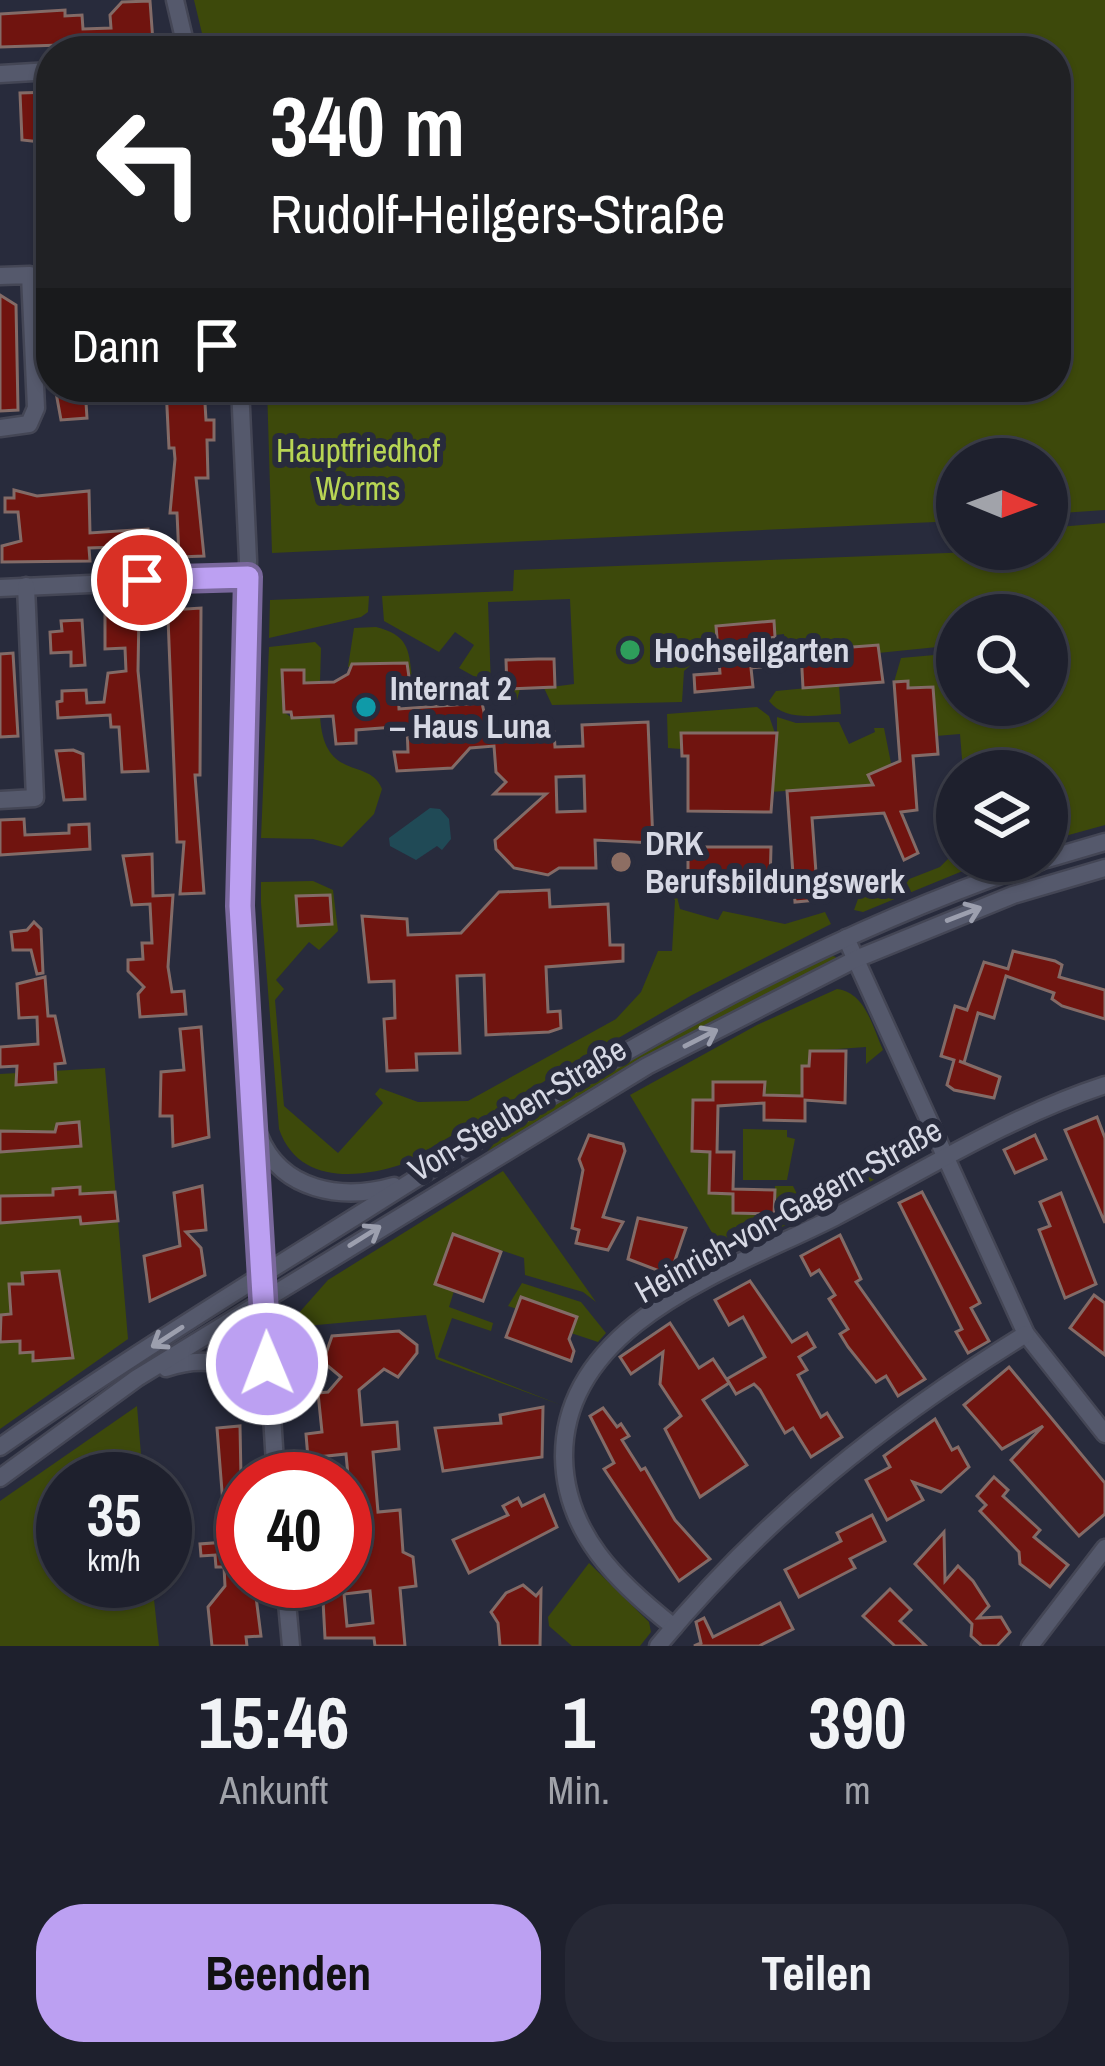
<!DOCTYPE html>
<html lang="de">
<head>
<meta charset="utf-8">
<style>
	body { margin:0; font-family:"Archivo Narrow",sans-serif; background:#262835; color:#f1f3f6; height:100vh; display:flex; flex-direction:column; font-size:45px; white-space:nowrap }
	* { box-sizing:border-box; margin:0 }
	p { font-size:39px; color:#a1a3aa }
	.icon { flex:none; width:66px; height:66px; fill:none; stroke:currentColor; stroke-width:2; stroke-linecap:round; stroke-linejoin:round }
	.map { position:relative; height:1646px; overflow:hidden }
	.sheet { display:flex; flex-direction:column; background:#1e202d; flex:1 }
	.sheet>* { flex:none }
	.hud { position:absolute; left:36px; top:36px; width:1035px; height:366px; border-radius:48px; box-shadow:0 3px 9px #0004,0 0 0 3px #3c3e49; background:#202124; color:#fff; overflow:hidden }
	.needle { width:78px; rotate:91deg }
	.fabs { position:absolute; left:936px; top:438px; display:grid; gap:24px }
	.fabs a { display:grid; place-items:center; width:132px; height:132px; border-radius:50%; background:#1e202d; box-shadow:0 3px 9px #0004,0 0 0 3px #3c3e49; font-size:60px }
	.speed { position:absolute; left:36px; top:1452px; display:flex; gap:24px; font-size:60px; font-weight:700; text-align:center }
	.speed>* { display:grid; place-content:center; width:156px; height:156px; border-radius:50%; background:#1e202d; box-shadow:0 3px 9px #0004,0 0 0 3px #3c3e49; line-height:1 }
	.speed small { font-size:30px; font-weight:400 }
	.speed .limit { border:18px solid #d22; background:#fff; color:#111 }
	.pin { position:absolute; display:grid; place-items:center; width:102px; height:102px; color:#fff; margin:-51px; border:6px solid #fff; border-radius:50%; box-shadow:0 3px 12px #0007 }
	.me { position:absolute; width:132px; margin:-66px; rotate:359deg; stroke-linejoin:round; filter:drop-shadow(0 0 9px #0008) }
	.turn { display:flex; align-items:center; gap:42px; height:252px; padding:0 36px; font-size:54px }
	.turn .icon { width:156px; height:156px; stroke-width:2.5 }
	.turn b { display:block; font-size:84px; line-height:102px }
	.then { display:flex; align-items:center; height:114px; padding:0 36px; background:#0003; gap:24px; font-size:45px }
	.eta { display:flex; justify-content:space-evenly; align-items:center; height:204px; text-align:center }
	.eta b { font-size:72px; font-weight:700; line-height:84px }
	.cta { display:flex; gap:24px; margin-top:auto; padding:24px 36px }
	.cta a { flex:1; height:138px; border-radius:48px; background:#bca0f2; color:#111; font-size:48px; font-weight:700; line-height:138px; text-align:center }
	.cta a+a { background:#262835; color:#f1f3f6 }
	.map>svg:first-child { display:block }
	.green { fill:#3d490b }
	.water { fill:#204a56 }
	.building { fill:#70140f; stroke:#836b67; stroke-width:3; fill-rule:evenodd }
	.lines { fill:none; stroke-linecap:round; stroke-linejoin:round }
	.minor-casing { stroke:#444655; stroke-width:21 }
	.minor { stroke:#55596c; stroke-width:16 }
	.oneway { stroke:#9c9fae }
	.route-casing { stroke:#7a689d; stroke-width:30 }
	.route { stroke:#bca0f2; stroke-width:21 }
	.leisure-dot { fill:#2e9e5b; stroke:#282b3c; stroke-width:4.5 }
	.culture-dot { fill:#0f9aa8; stroke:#282b3c; stroke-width:4.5 }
	.education-dot { fill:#8d6e63; stroke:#282b3c; stroke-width:4.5 }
	.labels { text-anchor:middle; stroke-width:12; stroke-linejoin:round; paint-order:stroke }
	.park-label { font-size:33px; fill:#b8d554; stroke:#282b3c }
	.poi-label { font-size:33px; font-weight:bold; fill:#d6d8e4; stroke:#282b3c; text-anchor:start }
	.street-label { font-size:33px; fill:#d6d8e4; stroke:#282b3c }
</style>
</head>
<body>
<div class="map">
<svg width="1105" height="1646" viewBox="0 0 1105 1646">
	<rect width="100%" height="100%" fill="#282b3c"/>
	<g class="green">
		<path d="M194 0H1105V510L1047 514V459H957V521L272 553 267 387H1056V51H212L206 50Z"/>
		<path d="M1105 523V825L1047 841V771H963L960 734 936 736 935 699 894 682 901 658 957 653V705H1047V615H957V645L878 653 877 645 801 651 804 666 785 668 784 634 775 635 774 622 716 626 717 642 684 671 682 702 552 705 544 688 574 684 570 599 488 602 491 687 520 689 517 700 459 668 474 645 455 632 439 652 384 621 382 596 513 591 514 570 1047 549V528Z"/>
		<path d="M369 596 368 612 361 617 269 638 270 600Z"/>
		<path d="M376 627C407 635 409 647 412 678L406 663 348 667 354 628Z"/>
		<path d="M315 642 321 648 320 682 304 683 303 670 282 671 284 712 292 718 320 716C324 784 369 756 382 789L374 814 342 847 313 839 261 838 269 647Z"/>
		<path d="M839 685 841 714C817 715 785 722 769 701L776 691Z"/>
		<path d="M757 707 769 716 775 733H682L681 749 668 748 667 714Z"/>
		<path d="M777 717 796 723 839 722 849 744 875 732 874 728H884L892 768 915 782 882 769 868 775 873 785 770 792 772 749H777Z"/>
		<path d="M957 850V861H987L863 912 854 910 858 899 940 867Z"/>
		<path d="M313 881 333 890 338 931 319 950 309 942 276 980 284 989 275 1000 284 1106 338 1153 383 1103 375 1094 380 1088 418 1102 468 1101 616 1019 641 992 658 951H672L675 900 661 889 676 893 680 909 718 920 723 911 785 924 825 912 831 924 692 995 403 1164C358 1179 298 1184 279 1129L261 903V882Z"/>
		<path d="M829 955 836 957 834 962 666 1048 488 1151 502 1134 662 1040Z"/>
		<path d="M837 989C866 993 872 1026 883 1050L866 1064V1047L810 1051 805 1096 764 1095V1082H714L713 1100 693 1101 692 1151 710 1152 733 1194V1213L774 1214 775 1186H793L807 1214 726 1256 630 1095 757 1025Z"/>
		<path d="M105 1068 128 1339 0 1429V1074Z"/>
		<path d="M743 1129 787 1130V1137L795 1139 787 1180H743Z"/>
		<path d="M918 1131 922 1143 915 1159 818 1208 813 1195 883 1161 879 1150Z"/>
		<path d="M503 1171 596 1302 583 1292 525 1275 524 1258 453 1234 435 1284 454 1291 449 1307 493 1323 491 1331 452 1318 438 1357 561 1405 436 1359 426 1315 295 1327 290 1323 328 1280Z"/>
		<path d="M522 1283 581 1302 606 1333 598 1342 571 1333 576 1317 522 1297 517 1309 508 1306Z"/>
		<path d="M137 1406 143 1479H63V1581H152L159 1646H0V1501Z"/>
		<path d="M589 1563 649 1622 651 1632 640 1646H572L549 1626 548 1617Z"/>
	</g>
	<path class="water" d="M430 808 440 809 449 819 451 839 442 850 437 846 416 860 390 846 389 838Z"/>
	<g class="building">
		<path d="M150 1 153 42 0 47V14L65 10V16L82 15 83 29 111 28 110 15 122 2Z"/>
		<path d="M51 92 50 143 22 140 20 93Z"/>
		<path d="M0 295 16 305 18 410 0 411Z"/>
		<path d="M55 387H85L87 418 61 420Z"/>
		<path d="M166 387H204L206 420H214V440H207L208 478H196L204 556 179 557 177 513H170L175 459 174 448H169Z"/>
		<path d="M14 490 37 496 89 491 90 533 148 529 149 559 120 560 117 547 89 548 90 561 2 562V546L21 541 18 512H5V498H14Z"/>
		<path d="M201 608 200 775H195L204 893 180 894 184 842H177L168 618 170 610Z"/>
		<path d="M139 611 138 671 148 771 122 772 119 727H111L110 715 58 718 57 702 62 701V691L86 690 87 703 104 702 108 673 126 671 125 648 105 649V612Z"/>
		<path d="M82 620 85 665 71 666V652L51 653 50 632 62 631 61 621Z"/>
		<path d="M774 621 775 637 762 640 761 667 751 668 753 687 695 692 694 675 720 673 716 626Z"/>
		<path d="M878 645 883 682 803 688 801 651Z"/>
		<path d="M13 653 18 736 0 737V654Z"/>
		<path d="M538 659H554L555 687 507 689 506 660Z"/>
		<path d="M407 663 410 684H398L399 709 482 703 488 730 539 728V733L554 732 555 747 583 746 582 725 648 722 653 843 595 840 596 868H559L548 875 514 868 496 849 495 840 546 794H494L506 782 496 772 494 746 470 748 452 768 397 771 394 752H408L407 726 356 730V743L336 744 333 716 292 718 291 712H284L282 670H304V683L334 682 348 674 352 664ZM584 776 585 811 557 812 556 777Z"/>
		<path d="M908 681V688L933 687 938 754 913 756 917 810 901 812 918 853 904 860 884 813 812 818 818 900 795 902 787 791 873 785 868 775 900 761 894 682Z"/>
		<path d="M681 733H777L771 812 688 811V756H682Z"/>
		<path d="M73 750 83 754 85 799 64 800 56 751Z"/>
		<path d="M24 819 25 835 69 833V825L89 824 90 849 0 855V820Z"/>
		<path d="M688 847H771L770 884H688Z"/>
		<path d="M152 854 153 896 173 895 168 967 172 992 184 991 186 1014 140 1017 138 994 144 987 128 971V960L143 959 142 943H152L150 904 132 905 123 856Z"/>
		<path d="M549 890 550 907 608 904 610 945H623V961L546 967 548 1012 560 1011 561 1028 549 1032 486 1035 484 975 457 976 460 1053 416 1054 417 1070 387 1071 384 1019 395 1018 394 981 369 982 362 916 407 919 408 935 461 933 499 892Z"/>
		<path d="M330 895 332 924 298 926 296 896Z"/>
		<path d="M34 922 41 929 43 973 37 974 31 950H13L11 932 27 930Z"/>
		<path d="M1013 951 1055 961 1062 965 1059 977 1105 990V1019L1062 1006 1052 999 1054 993 1006 976 994 1018 978 1013 964 1063 959 1061 1000 1077 994 1098 954 1090 947 1085 954 1060 941 1056 955 1006 967 1010 984 962 1008 969Z"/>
		<path d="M45 977 48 1016H55L65 1063 55 1064 56 1082 16 1085 17 1066 0 1067V1047L38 1044 37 1017 19 1018 17 984Z"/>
		<path d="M201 1027 209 1137 173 1146 172 1116H160L161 1072 184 1070 180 1029Z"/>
		<path d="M810 1051H846L845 1103 805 1100V1121L764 1120V1103L718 1106 717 1152H734L733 1189 775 1190 774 1214 733 1213V1194L709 1193 710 1152 692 1151 693 1100H713V1082H765L764 1095 802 1096V1066H809Z"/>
		<path d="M1097 1117 1105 1138V1223L1065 1130Z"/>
		<path d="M79 1122 81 1146 0 1152V1131L55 1132 57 1124Z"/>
		<path d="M589 1135 623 1144 625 1151 603 1217 623 1222 608 1250 576 1243 579 1230 572 1228 583 1170 579 1159Z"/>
		<path d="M1035 1135 1046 1159 1015 1173 1004 1150Z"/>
		<path d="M202 1186 206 1230 186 1232 201 1248 205 1275 150 1301 144 1256 180 1246 174 1193Z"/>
		<path d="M80 1187V1194L115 1192 118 1221 81 1224 80 1217 0 1223V1196L53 1195V1189Z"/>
		<path d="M922 1192 980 1303 971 1308 989 1341 968 1353 956 1332 962 1329 899 1203Z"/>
		<path d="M1061 1193 1096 1284 1065 1298 1039 1230 1050 1226 1040 1202Z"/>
		<path d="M638 1218 686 1228 670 1275 628 1259Z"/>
		<path d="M453 1234 501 1252 483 1301 435 1284Z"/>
		<path d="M840 1235 861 1279 856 1282 925 1379 898 1396 886 1376 876 1382 848 1347 840 1334 848 1329 829 1299 835 1295 819 1270 811 1275 801 1256Z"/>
		<path d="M59 1271 73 1358 33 1361V1352L20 1353V1341L0 1342 1 1315 11 1314 9 1284H23L22 1273Z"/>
		<path d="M750 1281 792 1342 807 1333 815 1347 799 1357 807 1370 798 1375 821 1417 827 1413 842 1437 811 1457 793 1428 785 1433 760 1390 754 1384 736 1394 727 1379 765 1357 743 1317 729 1325 715 1300Z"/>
		<path d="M1094 1295 1105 1303V1355L1070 1328Z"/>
		<path d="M521 1297 577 1317 569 1339 574 1351 571 1361 506 1337Z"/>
		<path d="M670 1323 699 1368 713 1359 729 1383 703 1400 747 1465 700 1497 665 1429 681 1416 660 1384 663 1352 631 1374 620 1357Z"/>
		<path d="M399 1331 417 1345V1353L398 1377 384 1369 359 1390 362 1425 397 1422 399 1449 373 1452 378 1512 400 1510 403 1552 413 1557 416 1586 400 1588 405 1646H375L374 1638H325L322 1581H345V1486H349L346 1454 308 1458 306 1434 322 1432 318 1393 328 1392 341 1377 323 1362 332 1336ZM370 1591 373 1623 347 1626 344 1594Z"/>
		<path d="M1009 1367 1105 1483V1514L1079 1536 1011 1460 1043 1426 1002 1449 964 1405Z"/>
		<path d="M543 1407 542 1457 443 1471 435 1428 501 1423 500 1415Z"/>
		<path d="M603 1408 617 1427 621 1424 629 1436 622 1440 641 1470 645 1468 675 1520 710 1559 679 1581 604 1469 614 1463 590 1416Z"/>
		<path d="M935 1419 952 1450 958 1447 969 1467 941 1492 913 1482 923 1500 887 1520 866 1480 890 1467 884 1456Z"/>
		<path d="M240 1426 243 1581H254L261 1636 246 1637 247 1646H212L208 1607 225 1586 224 1567H216L215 1555 201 1556 200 1544 226 1542 217 1428Z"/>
		<path d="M994 1477 1008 1490 1003 1496 1040 1530 1034 1537 1068 1565 1050 1587 1020 1564 1019 1552 980 1511 986 1505 977 1496Z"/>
		<path d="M544 1495 557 1527 469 1573 453 1540 508 1515 503 1506 518 1498 522 1506Z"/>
		<path d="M872 1515 885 1541 850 1559 855 1568 799 1597 785 1570 841 1541 837 1533Z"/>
		<path d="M944 1532 945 1581 958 1566 973 1581 989 1606 978 1618 1001 1617 1010 1632 997 1646H982L971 1636 972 1624 915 1564Z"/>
		<path d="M523 1585 536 1596 541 1590 540 1646H500L498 1623 491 1612 506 1593Z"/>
		<path d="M890 1589 911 1610 900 1621 926 1646H895L863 1616Z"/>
		<path d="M780 1603 793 1629 759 1646H694L701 1643 696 1622 704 1618 713 1637Z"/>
	</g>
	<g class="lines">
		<g class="minor-casing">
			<g id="minor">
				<path d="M175 0 187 51"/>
				<path d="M0 74 51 71"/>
				<path d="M0 276 30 275 36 408 29 424 0 428"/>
				<path d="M240 387 248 560 240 906 276 1479"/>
				<path d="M0 588 248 577"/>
				<path d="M0 800 35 798 26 586"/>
				<path d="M1047 859 1105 842"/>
				<path d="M846 938 1026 1334 1105 1434"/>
				<path d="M259 1136C281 1191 342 1201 394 1186"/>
				<path d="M166 1368C210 1353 248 1364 267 1409"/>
				<path d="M0 1447C118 1364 243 1287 366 1210 580 1075 799 941 1041 861"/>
				<path d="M0 1478 137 1378 647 1066 856 959 1013 895 1105 868"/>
				<path d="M285 1581 291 1646"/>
				<path d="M674 1627C618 1583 565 1533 564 1457 563 1321 735 1268 835 1217 923 1171 1010 1116 1105 1085"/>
				<path d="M658 1646C763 1518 885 1421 1026 1334"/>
				<path d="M1030 1646 1105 1548"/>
			</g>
		</g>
		<use href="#minor" class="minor"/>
	</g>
	<defs><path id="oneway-shaft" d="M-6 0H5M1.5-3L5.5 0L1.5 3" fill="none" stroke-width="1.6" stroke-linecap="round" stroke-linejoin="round" transform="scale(3)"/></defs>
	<g class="oneway">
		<use href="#oneway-shaft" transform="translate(964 914) rotate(-21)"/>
		<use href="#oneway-shaft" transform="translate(701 1038) rotate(-27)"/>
		<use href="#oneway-shaft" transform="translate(365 1236) rotate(-32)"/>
		<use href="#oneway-shaft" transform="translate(167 1337) rotate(147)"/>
	</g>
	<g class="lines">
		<g class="route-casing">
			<path id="route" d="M142 580 248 577 240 906 267 1364"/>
		</g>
		<use href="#route" class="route"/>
	</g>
	<circle class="leisure-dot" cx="630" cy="650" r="12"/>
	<circle class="culture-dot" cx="366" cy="707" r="12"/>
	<circle class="education-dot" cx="621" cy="862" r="12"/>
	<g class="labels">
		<g class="park-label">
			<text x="358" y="462">Hauptfriedhof<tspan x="358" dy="38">Worms</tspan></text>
		</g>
		<g class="poi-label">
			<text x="654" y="662">Hochseilgarten</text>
			<text x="390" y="700">Internat 2<tspan x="390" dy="38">– Haus Luna</tspan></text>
			<text x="645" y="855">DRK<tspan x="645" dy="38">Berufsbildungswerk</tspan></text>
		</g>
		<g class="street-label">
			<text transform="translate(517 1109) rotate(-31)" y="12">Von-Steuben-Straße</text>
			<text transform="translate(788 1210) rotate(-29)" y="12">Heinrich-von-Gagern-Straße</text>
		</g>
	</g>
</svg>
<div class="fabs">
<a><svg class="needle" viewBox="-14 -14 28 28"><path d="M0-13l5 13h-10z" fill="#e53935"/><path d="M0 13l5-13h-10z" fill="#a1a3aa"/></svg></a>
<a><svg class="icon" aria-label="search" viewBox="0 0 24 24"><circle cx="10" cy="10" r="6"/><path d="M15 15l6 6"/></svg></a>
<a><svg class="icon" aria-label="layers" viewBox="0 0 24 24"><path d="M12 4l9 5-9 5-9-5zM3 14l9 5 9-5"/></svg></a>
</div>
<div class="speed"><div>35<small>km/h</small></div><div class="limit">40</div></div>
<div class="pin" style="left:142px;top:580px;background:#d93025"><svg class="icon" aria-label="arrive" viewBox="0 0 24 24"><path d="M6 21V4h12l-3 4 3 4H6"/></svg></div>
<svg class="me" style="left:267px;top:1364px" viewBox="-20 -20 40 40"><circle r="17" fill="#bca0f2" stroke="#fff" stroke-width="3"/><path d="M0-11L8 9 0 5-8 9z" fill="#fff"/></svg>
<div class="hud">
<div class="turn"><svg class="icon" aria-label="left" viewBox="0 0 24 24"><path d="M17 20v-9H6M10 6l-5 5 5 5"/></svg><div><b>340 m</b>Rudolf-Heilgers-Straße</div></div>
<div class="then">Dann<svg class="icon" aria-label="arrive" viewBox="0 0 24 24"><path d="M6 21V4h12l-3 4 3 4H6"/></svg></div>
</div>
</div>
<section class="sheet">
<div class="eta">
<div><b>15:46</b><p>Ankunft</p></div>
<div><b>1</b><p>Min.</p></div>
<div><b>390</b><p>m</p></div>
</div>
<div class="cta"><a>Beenden</a><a>Teilen</a></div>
</section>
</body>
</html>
